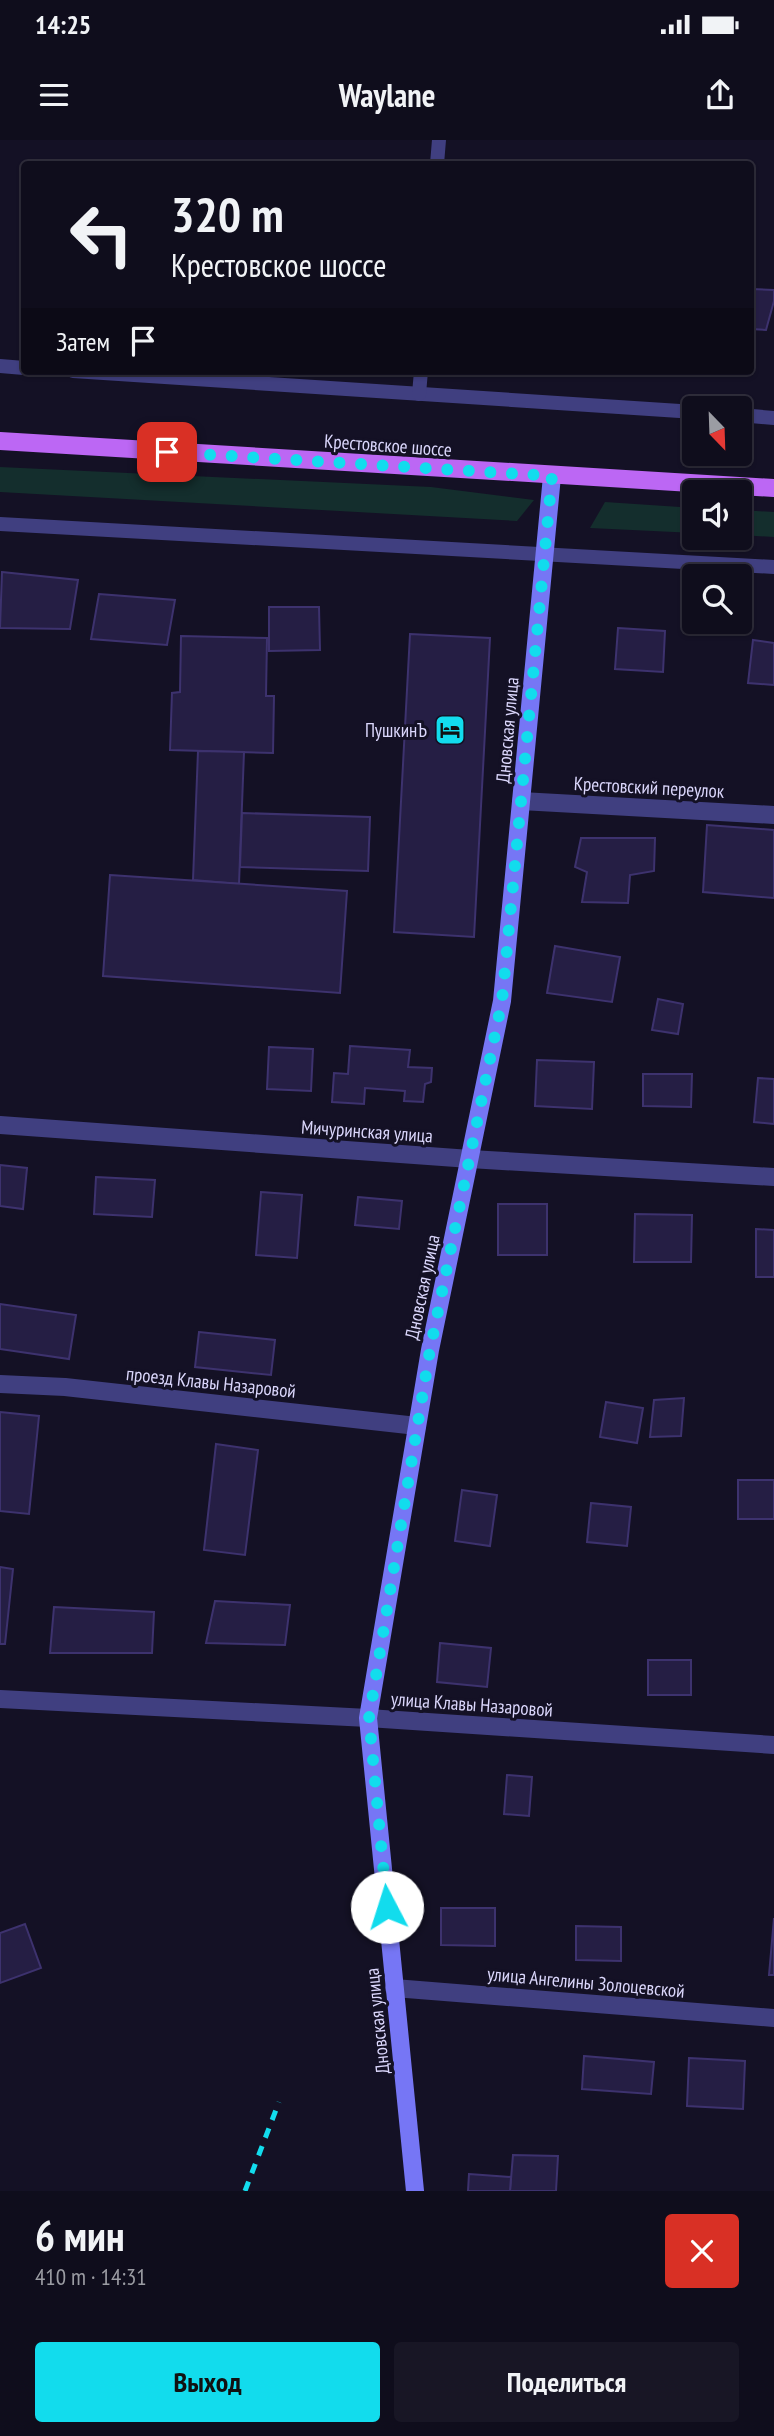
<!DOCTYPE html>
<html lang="ru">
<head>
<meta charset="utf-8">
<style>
	body { margin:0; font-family:"PT Sans Narrow",sans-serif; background:#181625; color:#f1f3f6; height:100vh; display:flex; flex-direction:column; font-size:26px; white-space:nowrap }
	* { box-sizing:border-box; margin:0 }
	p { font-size:23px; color:#9b9ca3 }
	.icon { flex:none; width:38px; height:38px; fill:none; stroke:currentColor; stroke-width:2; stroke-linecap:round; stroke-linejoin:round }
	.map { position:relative; height:2051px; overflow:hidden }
	.drawer { display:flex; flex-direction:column; background:#0f0d1c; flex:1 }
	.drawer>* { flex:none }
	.guide { position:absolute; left:21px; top:21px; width:733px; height:214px; border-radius:7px; box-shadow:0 2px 5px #0004,0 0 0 2px #2f2d3b; background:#0f0d1c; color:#f1f3f6; overflow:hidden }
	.needle { width:46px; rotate:157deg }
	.fabs { position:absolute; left:682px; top:256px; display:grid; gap:14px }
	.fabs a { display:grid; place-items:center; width:70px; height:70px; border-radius:7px; background:#0f0d1c; box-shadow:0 2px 5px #0004,0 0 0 2px #2f2d3b; font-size:35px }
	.pin { position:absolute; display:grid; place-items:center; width:60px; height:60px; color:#fff; margin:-30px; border-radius:14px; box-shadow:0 4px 10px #0006 }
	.me { position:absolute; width:77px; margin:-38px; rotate:355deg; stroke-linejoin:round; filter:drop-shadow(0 0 5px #0008) }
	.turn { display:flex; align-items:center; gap:24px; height:147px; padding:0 35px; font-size:32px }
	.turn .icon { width:91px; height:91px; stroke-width:2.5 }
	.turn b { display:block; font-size:49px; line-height:60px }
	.then { display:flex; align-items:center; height:66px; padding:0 35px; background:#0003; gap:14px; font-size:26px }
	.round { display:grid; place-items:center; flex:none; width:74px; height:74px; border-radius:7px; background:#181625 }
	.summary { display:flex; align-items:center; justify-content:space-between; height:119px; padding:0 35px }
	h1 { font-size:42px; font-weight:600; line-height:52px }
	.cta { display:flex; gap:14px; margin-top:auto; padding:14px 35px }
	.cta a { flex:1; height:80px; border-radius:7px; background:#12dced; color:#111; font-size:28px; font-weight:600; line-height:80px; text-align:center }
	.cta a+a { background:#181625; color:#f1f3f6 }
	.status { display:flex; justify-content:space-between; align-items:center; height:49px; padding:0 35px; background:#0f0d1c; direction:ltr }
	.status svg { height:19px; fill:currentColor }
	header { display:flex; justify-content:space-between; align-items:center; height:91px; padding:0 35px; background:#0f0d1c; font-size:32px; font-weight:600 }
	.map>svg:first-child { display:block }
	.green { fill:#142e2d }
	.building { fill:#251e44; stroke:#3d326e; stroke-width:2 }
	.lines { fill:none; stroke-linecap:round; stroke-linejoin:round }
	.lane { stroke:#403f80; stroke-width:14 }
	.street { stroke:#403f80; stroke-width:18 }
	.secondary { stroke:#7676f5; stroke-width:18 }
	.primary { stroke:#bc67f4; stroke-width:18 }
	.rail { stroke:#12dced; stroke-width:5; stroke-dasharray:10 9; stroke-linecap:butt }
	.route { stroke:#12dced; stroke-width:12; stroke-dasharray:0 21.6 }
	.labels { text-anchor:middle; stroke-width:6; stroke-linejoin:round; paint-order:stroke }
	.street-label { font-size:19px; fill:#dbd7fc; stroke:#141125 }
	.poi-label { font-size:19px; fill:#dbd7fc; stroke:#141125; text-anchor:end }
</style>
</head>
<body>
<div class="status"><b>14:25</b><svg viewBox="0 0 49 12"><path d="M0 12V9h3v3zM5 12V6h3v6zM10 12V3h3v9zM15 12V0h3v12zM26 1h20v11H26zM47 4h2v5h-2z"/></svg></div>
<header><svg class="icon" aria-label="menu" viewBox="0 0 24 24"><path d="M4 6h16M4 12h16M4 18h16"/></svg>Waylane<svg class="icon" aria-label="share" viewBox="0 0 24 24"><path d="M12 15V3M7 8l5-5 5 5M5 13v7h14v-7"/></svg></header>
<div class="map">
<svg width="774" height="2051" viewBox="0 0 774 2051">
	<rect width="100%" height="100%" fill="#141125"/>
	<g class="green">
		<path d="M0 327 431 347 534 360 517 381 0 352Z"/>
		<path d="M605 362 695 368V393L590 388Z"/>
		<path d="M740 370 774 372V397L740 395Z"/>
	</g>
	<g class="building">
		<path d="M751 149 774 150V161L766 190 751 189Z"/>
		<path d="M2 432 78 440 70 489 0 488Z"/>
		<path d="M99 454 175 460 167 505 91 499Z"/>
		<path d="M269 467H319L320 510 269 511Z"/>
		<path d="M618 488 665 491 663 532 615 529Z"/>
		<path d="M410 494 490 498 474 797 394 792Z"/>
		<path d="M181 496 267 498 266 556H274L273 613 170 610 172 553 180 552Z"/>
		<path d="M753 500 774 503V545L748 543Z"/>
		<path d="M198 611 244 612 239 744 193 740Z"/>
		<path d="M242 673 370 677 368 731 240 727Z"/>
		<path d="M707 685 774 690V758L703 752Z"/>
		<path d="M581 698H655L654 731 630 735 628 763 582 762 587 732 575 727Z"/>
		<path d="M110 735 347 751 340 853 103 836Z"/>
		<path d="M555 806 620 817 612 862 547 853Z"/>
		<path d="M658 859 683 864 678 894 652 890Z"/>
		<path d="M350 906 410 910 408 927 432 928 431 942 425 944 423 962 404 961 405 951 365 948 364 964 332 962 334 933 348 934Z"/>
		<path d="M269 907 313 909 311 951 267 949Z"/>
		<path d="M537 920 594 922 592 969 535 966Z"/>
		<path d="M643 934H692L691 967 643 966Z"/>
		<path d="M758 938 774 939V984L754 982Z"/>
		<path d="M0 1025 27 1028 23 1069 0 1066Z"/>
		<path d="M96 1037 155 1040 152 1077 94 1074Z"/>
		<path d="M261 1052 302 1055 297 1118 256 1115Z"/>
		<path d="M358 1057 402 1061 399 1089 355 1085Z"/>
		<rect x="498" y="1064" width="49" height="51"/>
		<path d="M635 1074 692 1075 691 1122H634Z"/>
		<path d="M756 1089 774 1090V1137H756Z"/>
		<path d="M0 1164 76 1175 69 1219 0 1209Z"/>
		<path d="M199 1192 275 1200 271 1235 195 1227Z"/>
		<path d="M684 1258 681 1296 650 1297 654 1260Z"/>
		<path d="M606 1262 643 1268 637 1303 600 1297Z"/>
		<path d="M0 1272 39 1276 29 1374 0 1371Z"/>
		<path d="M216 1304 258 1310 245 1415 204 1410Z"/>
		<rect x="738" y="1340" width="36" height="39"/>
		<path d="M462 1350 497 1355 490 1406 455 1401Z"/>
		<path d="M591 1363 631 1367 627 1406 587 1402Z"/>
		<path d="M0 1427 13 1429 5 1504H0Z"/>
		<path d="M215 1461 290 1465 285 1505 206 1503Z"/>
		<path d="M54 1467 154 1472 152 1513H50Z"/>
		<path d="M440 1503 491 1508 487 1547 437 1542Z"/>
		<rect x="648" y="1520" width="43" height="35"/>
		<path d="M507 1635 532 1637 529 1676 504 1674Z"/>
		<path d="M441 1768H495V1806L441 1805Z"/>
		<path d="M774 1778V1835H769Z"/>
		<path d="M25 1784 41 1828 0 1843V1793Z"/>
		<path d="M576 1786 621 1787V1821L576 1820Z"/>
		<path d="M584 1916 654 1922 651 1954 582 1949Z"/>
		<path d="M689 1918 745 1921 743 1969 687 1966Z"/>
		<path d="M513 2015 558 2016 556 2051H510Z"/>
		<path d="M469 2034 511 2037 510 2051H468Z"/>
	</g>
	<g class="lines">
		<g class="lane">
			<path d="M437 24 439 0"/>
			<path d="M0 226 24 228"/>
			<path d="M73 231 695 272"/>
			<path d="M419 254 421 231"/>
			<path d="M740 275 774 278"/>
			<path d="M0 384 774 427"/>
		</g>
		<g class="street">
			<path d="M521 661 774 675"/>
			<path d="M0 985 470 1019 774 1037"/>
			<path d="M0 1244 65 1247 417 1286"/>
			<path d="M0 1559 368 1578 774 1605"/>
			<path d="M394 1848 774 1878"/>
		</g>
		<path class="secondary" d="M415 2051 368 1578 430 1210 502 861 552 336"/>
		<path class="primary" d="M0 301 774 348"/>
		<path class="rail" d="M245 2051 279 1962"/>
	</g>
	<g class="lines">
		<path class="route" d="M167 312 552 336 502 861 430 1210 369 1578 387 1767"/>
	</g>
	<defs>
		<g id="hotel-square" transform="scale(1.575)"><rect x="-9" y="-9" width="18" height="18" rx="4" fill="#12dced" stroke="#141125"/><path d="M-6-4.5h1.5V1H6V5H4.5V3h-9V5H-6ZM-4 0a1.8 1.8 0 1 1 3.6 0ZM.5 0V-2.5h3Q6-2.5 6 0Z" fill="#111"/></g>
	</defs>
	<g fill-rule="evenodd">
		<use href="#hotel-square" x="450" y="590"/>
	</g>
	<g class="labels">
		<g class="street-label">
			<text transform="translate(388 305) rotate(4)" y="7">Крестовское шоссе</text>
			<text transform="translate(507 590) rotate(-85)" y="7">Дновская улица</text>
			<text transform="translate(649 647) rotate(3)" y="7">Крестовский переулок</text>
			<text transform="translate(367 991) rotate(4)" y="7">Мичуринская улица</text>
			<text transform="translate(422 1147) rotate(-78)" y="7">Дновская улица</text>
			<text transform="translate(211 1242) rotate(6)" y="7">проезд Клавы Назаровой</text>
			<text transform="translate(472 1564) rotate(4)" y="7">улица Клавы Назаровой</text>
			<text transform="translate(586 1842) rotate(5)" y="7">улица Ангелины Золоцевской</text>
			<text transform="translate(377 1881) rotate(-96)" y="7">Дновская улица</text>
		</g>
		<g class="poi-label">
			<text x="427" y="597">ПушкинЪ</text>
		</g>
	</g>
</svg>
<div class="fabs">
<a><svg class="needle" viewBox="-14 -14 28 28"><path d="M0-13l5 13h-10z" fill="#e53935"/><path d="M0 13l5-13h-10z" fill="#9b9ca3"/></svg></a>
<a><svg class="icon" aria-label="sound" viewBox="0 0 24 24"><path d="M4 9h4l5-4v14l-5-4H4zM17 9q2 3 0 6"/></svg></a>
<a><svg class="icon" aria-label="search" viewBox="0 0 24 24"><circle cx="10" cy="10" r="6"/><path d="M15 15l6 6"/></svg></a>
</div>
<div class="pin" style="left:167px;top:312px;background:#d93025"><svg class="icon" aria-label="arrive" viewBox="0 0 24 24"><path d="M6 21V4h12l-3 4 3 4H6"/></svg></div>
<svg class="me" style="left:387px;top:1767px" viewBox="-20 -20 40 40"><circle r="19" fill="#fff"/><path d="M0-13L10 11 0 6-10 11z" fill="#12dced"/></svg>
<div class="guide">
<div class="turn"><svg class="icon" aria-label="left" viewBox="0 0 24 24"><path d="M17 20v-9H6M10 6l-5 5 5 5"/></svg><div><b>320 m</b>Крестовское шоссе</div></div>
<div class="then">Затем<svg class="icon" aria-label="arrive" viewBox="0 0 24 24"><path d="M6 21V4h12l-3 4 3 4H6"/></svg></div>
</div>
</div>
<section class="drawer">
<div class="summary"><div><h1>6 мин</h1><p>410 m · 14:31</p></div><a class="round" style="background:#d93025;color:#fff"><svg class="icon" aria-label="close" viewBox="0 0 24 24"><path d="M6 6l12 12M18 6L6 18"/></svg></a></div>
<div class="cta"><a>Выход</a><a>Поделиться</a></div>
</section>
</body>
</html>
